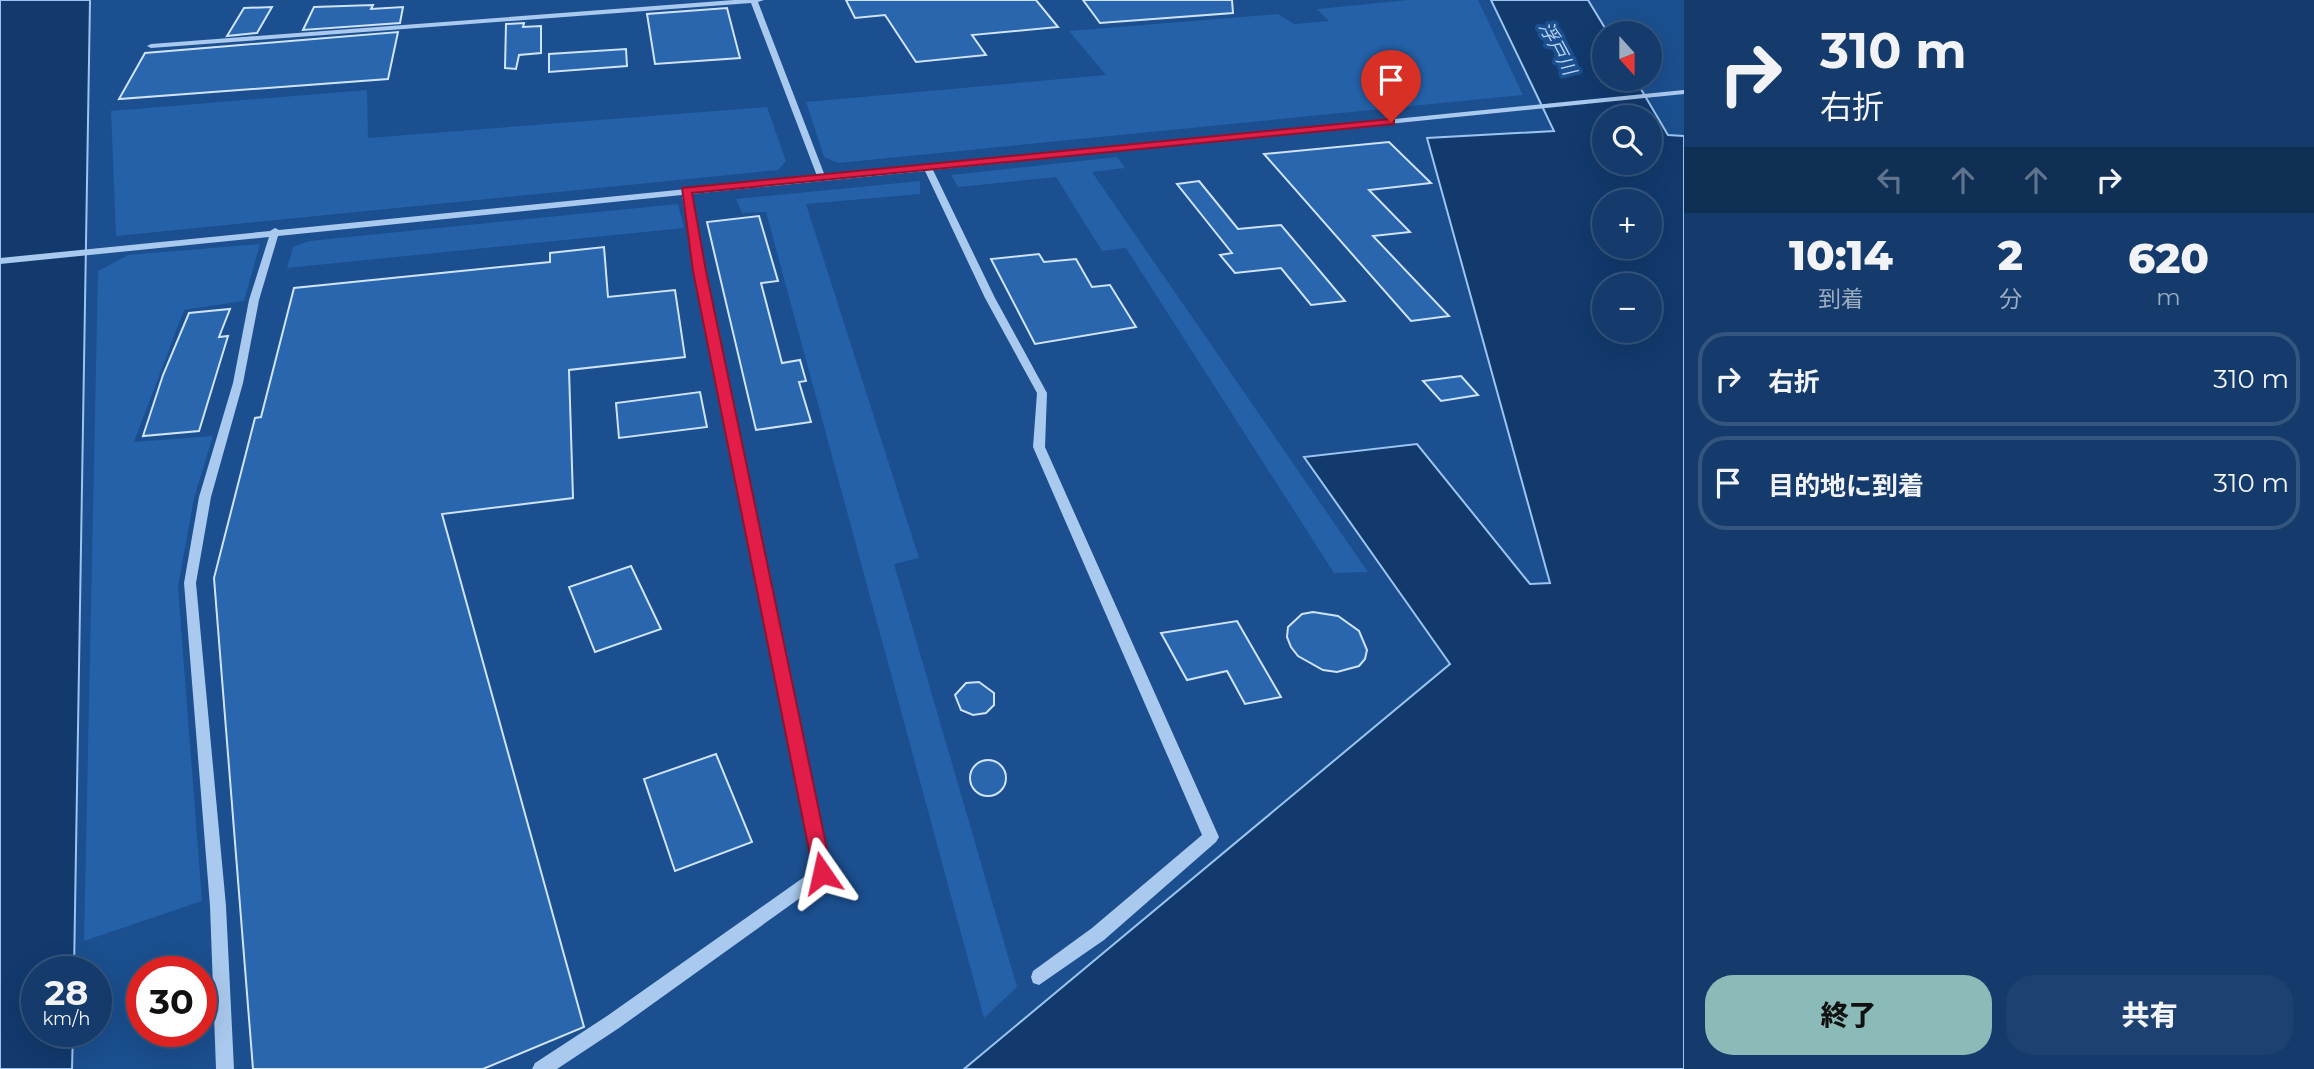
<!DOCTYPE html>
<html lang="ja">
<head>
<meta charset="utf-8">
<style>
	body { margin:0; font-family:Montserrat,"Noto Sans JP",sans-serif; background:#1d4271; color:#f1f3f6; height:100vh; display:flex; flex-direction:column; font-size:26px; white-space:nowrap }
	* { box-sizing:border-box; margin:0 }
	p { font-size:23px; color:#9dadc1 }
	.icon { flex:none; width:38px; height:38px; fill:none; stroke:currentColor; stroke-width:2; stroke-linecap:round; stroke-linejoin:round }
	.map { position:relative; flex:1; overflow:hidden }
	.side { display:flex; flex-direction:column; background:#143b6b; width:630px }
	.side>* { flex:none }
	.top-card { background:#143b6b; color:#f1f3f6; overflow:hidden }
	.needle { width:46px; rotate:159deg }
	.controls { position:absolute; left:1592px; top:21px; display:grid; gap:14px }
	.controls a { display:grid; place-items:center; width:70px; height:70px; border-radius:50%; background:#143b6b; box-shadow:0 7px 28px #0002,0 0 0 2px #33557e; font-size:35px }
	.speed { position:absolute; left:21px; top:956px; display:flex; gap:14px; font-size:35px; font-weight:700; text-align:center }
	.speed>* { display:grid; place-content:center; width:91px; height:91px; border-radius:50%; background:#143b6b; box-shadow:0 7px 28px #0002,0 0 0 2px #33557e; line-height:1 }
	.speed small { font-size:18px; font-weight:400 }
	.speed .limit { border:10px solid #d22; background:#fff; color:#111 }
	.pin { position:absolute; display:grid; place-items:center; width:60px; height:60px; color:#fff; margin:-72px -30px; border-radius:50% 50% 50% 0; rotate:-45deg; box-shadow:0 0 7px #0007 }
	.pin .icon { rotate:45deg }
	.me { position:absolute; width:77px; margin:-38px; rotate:349deg; stroke-linejoin:round; filter:drop-shadow(0 0 5px #0008) }
	.turn { display:flex; align-items:center; gap:24px; height:147px; padding:0 21px; font-size:32px }
	.turn .icon { width:91px; height:91px; stroke-width:2.5 }
	.turn b { display:block; font-size:49px; line-height:60px }
	.lanes { display:flex; align-items:center; height:66px; padding:0 21px; background:#0003; justify-content:center; gap:35px; direction:ltr }
	.lanes .off { opacity:.35 }
	.eta { display:flex; justify-content:space-evenly; align-items:center; height:119px; text-align:center }
	.eta b { font-size:42px; font-weight:800; line-height:49px }
	.action { display:flex; gap:14px; margin-top:auto; padding:14px 21px }
	.action a { flex:1; height:80px; border-radius:28px; background:#8bbbb9; color:#111; font-size:28px; font-weight:800; line-height:80px; text-align:center }
	.action a+a { background:#1d4271; color:#f1f3f6 }
	ul { padding:0; list-style:none }
	li { display:flex; align-items:center; gap:21px; height:94px; margin:0 14px 10px; padding:0 7px; border:4px solid #33557e; border-radius:28px }
	li div { flex:1 }
	li b { display:block; font-size:26px }
	li em { font-style:normal }
	main { display:flex; flex:1; min-height:0 }
	.map>svg:first-child { display:block }
	.green { fill:#2461a8 }
	.water { fill:#123a6d; stroke:#9cc4f0; stroke-width:2; fill-rule:evenodd }
	.building { fill:#2a66ad; stroke:#cfe3fa; stroke-width:2 }
	.lines { fill:none; stroke-linecap:round; stroke-linejoin:round }
	.minor { fill:#a9c9ee; fill-rule:evenodd }
	.route { fill:#e11d48; stroke:#92132f; stroke-width:2 }
	.labels { text-anchor:middle; stroke-width:7; stroke-linejoin:round; paint-order:stroke }
	.far-water-label { font-size:19px; font-style:italic; fill:#b5d3f5; stroke:#1b4f8f }
</style>
</head>
<body>
<main>
<div class="map">
<svg width="1684" height="1069" viewBox="0 0 1684 1069">
	<rect width="100%" height="100%" fill="#1b4f8f"/>
	<g class="green">
		<path d="M1408 0H1478L1523 95 838 163 824 157 806 102 1106 75 1069 31 1278 14 1294 24 1329 21 1317 9Z"/>
		<path d="M367 90 368 138 767 107 786 161 778 170 116 236 111 111Z"/>
		<path d="M1117 157 1125 168 1092 172 1368 572 1334 573 1126 248 1102 251 1056 177 958 187 951 175Z"/>
		<path d="M920 181V194L806 204 919 558 894 564 1017 987 984 1018 766 212 742 213 736 199Z"/>
		<path d="M678 204 684 228 287 268 293 247 309 241Z"/>
		<path d="M260 244 244 301 184 310 134 442 213 436 194 498 178 587 202 901 84 941 98 271 128 255Z"/>
	</g>
	<g class="water">
		<path d="M0 0H90L74 971H37V1031H73L72 1069H0Z"/>
		<path d="M1491 0H1588L1608 33H1605V79H1635L1668 135 1684 136V1069H964L1450 664 1304 457 1417 444 1530 584 1550 583 1427 138 1554 131ZM1605 117H1650V163H1605ZM1605 201H1650V247H1605ZM1605 285H1650V331H1605Z"/>
	</g>
	<g class="building">
		<path d="M846 0H1036L1058 27 972 35 986 55 916 62 885 15 855 18Z"/>
		<path d="M1083 0H1232L1233 13 1100 23Z"/>
		<path d="M373 5 371 9 403 7 400 23 303 30 314 7Z"/>
		<path d="M272 7 257 33 227 36 244 8Z"/>
		<path d="M727 8 740 58 655 64 647 14Z"/>
		<path d="M524 23 523 27 541 26V53L519 55 516 69 505 68 506 24Z"/>
		<path d="M398 32 388 79 119 99 145 53Z"/>
		<path d="M626 49 627 66 549 72V54Z"/>
		<path d="M1389 142 1431 183 1369 190 1410 232 1373 236 1449 316 1411 321 1264 154Z"/>
		<path d="M1199 181 1238 229 1281 225 1345 301 1311 305 1281 268 1235 273 1220 255 1232 253 1177 184Z"/>
		<path d="M759 216 778 281 761 283 782 363 800 360 806 381 799 382 811 422 756 430 707 222Z"/>
		<path d="M604 247 608 297 675 290 685 357 569 370 573 498 442 514 584 1027 483 1069H253L214 578 255 418 261 417 294 288 550 262V253Z"/>
		<path d="M1039 254 1044 262 1076 259 1092 287 1110 285 1136 327 1035 344 991 259Z"/>
		<path d="M230 309 219 337 228 336 199 431 143 436 163 375 189 313Z"/>
		<path d="M1461 376 1478 395 1441 401 1423 381Z"/>
		<path d="M700 392 707 427 619 438 616 403Z"/>
		<path d="M631 566 661 629 595 652 569 587Z"/>
		<path d="M1313 612 1338 616 1359 631 1367 650 1365 659 1359 666 1337 672 1323 670 1298 656 1291 647 1287 637 1288 627 1302 614Z"/>
		<path d="M1237 621 1281 697 1245 704 1227 671 1187 680 1161 633Z"/>
		<path d="M979 682 994 693V705L986 713 973 715 961 710 955 695 966 683Z"/>
		<path d="M716 754 752 842 675 871 644 779Z"/>
		<circle cx="988" cy="778" r="18"/>
	</g>
	<g class="lines">
		<path class="minor" d="M734 0H764L758 2 825 176 1684 90V94L933 170 995 298 1047 393 1045 447 1219 837 1216 842 1104 940 1039 985 1033 983 1031 977 1033 971 1092 928 1202 835 1033 447 1037 393 985 298 925 171 691 194 704 271 830 873 828 878 619 1028 557 1069H532L535 1063 607 1016 814 870 694 271 682 195 278 236 259 300 243 383 211 497 196 583 226 906 234 1069H216L210 906 184 583 199 497 233 383 249 300 269 237 0 264V258L270 231 275 228 279 230 817 176 751 3 151 48 147 46 151 44Z"/>
	</g>
	<path class="route" d="M1391 119 1394 120V124L692 193 706 271 832 873 829 880 822 882 815 880 693 271 682 188Z"/>
	<g class="labels">
		<g class="far-water-label">
			<text transform="translate(1558 48) rotate(62)" y="7">浮戸川</text>
		</g>
	</g>
</svg>
<div class="controls">
<a><svg class="needle" viewBox="-14 -14 28 28"><path d="M0-13l5 13h-10z" fill="#e53935"/><path d="M0 13l5-13h-10z" fill="#9dadc1"/></svg></a>
<a><svg class="icon" aria-label="search" viewBox="0 0 24 24"><circle cx="10" cy="10" r="6"/><path d="M15 15l6 6"/></svg></a>
<a>+</a>
<a>−</a>
</div>
<div class="speed"><div>28<small>km/h</small></div><div class="limit">30</div></div>
<div class="pin" style="left:1391px;top:122px;background:#d93025"><svg class="icon" aria-label="arrive" viewBox="0 0 24 24"><path d="M6 21V4h12l-3 4 3 4H6"/></svg></div>
<svg class="me" style="left:822px;top:873px" viewBox="-20 -20 40 40"><path d="M0-17L14 15 0 8-14 15z" fill="#e11d48" stroke="#fff" stroke-width="4"/></svg>
</div>
<section class="side">
<div class="top-card">
<div class="turn"><svg class="icon" aria-label="right" viewBox="0 0 24 24"><path d="M7 20v-9h11M14 6l5 5-5 5"/></svg><div><b>310 m</b>右折</div></div>
<div class="lanes"><svg class="icon off" aria-label="left" viewBox="0 0 24 24"><path d="M17 20v-9H6M10 6l-5 5 5 5"/></svg><svg class="icon off" aria-label="ahead" viewBox="0 0 24 24"><path d="M12 20V5M6 11l6-6 6 6"/></svg><svg class="icon off" aria-label="ahead" viewBox="0 0 24 24"><path d="M12 20V5M6 11l6-6 6 6"/></svg><svg class="icon" aria-label="right" viewBox="0 0 24 24"><path d="M7 20v-9h11M14 6l5 5-5 5"/></svg></div>
</div>
<div class="eta">
<div><b>10:14</b><p>到着</p></div>
<div><b>2</b><p>分</p></div>
<div><b>620</b><p>m</p></div>
</div>
<ul>
<li><svg class="icon" aria-label="right" viewBox="0 0 24 24"><path d="M7 20v-9h11M14 6l5 5-5 5"/></svg><div><b>右折</b></div><em>310 m</em></li>
<li><svg class="icon" aria-label="arrive" viewBox="0 0 24 24"><path d="M6 21V4h12l-3 4 3 4H6"/></svg><div><b>目的地に到着</b></div><em>310 m</em></li>
</ul>
<div class="action"><a>終了</a><a>共有</a></div>
</section>
</main>
</body>
</html>
